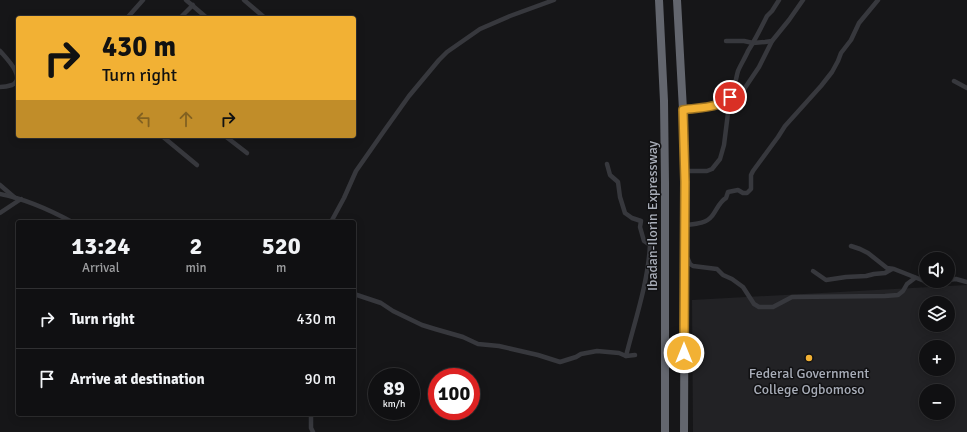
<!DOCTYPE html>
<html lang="en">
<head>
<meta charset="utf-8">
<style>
	body { margin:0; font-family:Signika,sans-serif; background:#19191b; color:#f1f3f6; height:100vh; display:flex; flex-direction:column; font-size:15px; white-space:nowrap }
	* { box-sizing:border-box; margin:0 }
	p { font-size:13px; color:#9c9d9f }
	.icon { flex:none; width:22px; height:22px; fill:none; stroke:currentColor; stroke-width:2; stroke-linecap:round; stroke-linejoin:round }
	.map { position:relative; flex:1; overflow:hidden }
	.side { position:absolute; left:16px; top:220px; width:340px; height:196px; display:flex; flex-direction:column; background:#101012; border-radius:4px; box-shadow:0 2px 10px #0003,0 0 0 1px #303032 }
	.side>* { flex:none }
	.top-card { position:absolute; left:16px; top:16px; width:340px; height:122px; border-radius:4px; box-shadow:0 2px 10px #0003,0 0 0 1px #303032; background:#f2b134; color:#111; overflow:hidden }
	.controls { position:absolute; left:919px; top:252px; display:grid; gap:8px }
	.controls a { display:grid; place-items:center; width:36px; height:36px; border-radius:50%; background:#101012; box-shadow:0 2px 10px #0003,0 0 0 1px #303032; font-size:20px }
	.speed { position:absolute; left:368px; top:368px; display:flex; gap:8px; font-size:20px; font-weight:700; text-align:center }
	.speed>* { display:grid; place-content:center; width:52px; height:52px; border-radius:50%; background:#101012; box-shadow:0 2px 10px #0003,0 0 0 1px #303032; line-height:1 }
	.speed small { font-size:10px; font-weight:400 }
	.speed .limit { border:6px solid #d22; background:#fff; color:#111 }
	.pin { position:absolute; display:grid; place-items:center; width:34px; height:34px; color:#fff; margin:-17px; border:2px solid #fff; border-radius:50%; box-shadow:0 1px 4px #0007 }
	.me { position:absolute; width:44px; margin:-22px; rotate:0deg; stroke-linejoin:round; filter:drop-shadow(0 0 3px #0008) }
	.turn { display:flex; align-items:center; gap:14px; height:84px; padding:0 20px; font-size:18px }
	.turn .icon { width:52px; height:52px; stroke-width:2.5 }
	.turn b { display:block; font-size:28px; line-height:34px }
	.lanes { display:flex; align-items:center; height:38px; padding:0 20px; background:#0003; justify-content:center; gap:20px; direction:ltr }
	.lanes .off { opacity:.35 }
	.eta { display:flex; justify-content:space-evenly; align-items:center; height:68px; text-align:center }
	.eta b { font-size:24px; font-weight:800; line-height:28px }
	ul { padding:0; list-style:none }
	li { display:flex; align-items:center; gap:12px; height:60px; padding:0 20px; border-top:1px solid #303032 }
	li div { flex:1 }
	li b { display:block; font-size:15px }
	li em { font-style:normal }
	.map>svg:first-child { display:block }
	.built { fill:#222225; fill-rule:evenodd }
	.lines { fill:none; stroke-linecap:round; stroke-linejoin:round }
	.minor { stroke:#37383d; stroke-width:4.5 }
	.motorway { stroke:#63666e; stroke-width:8 }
	.route-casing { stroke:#9d7322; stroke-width:10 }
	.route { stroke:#f2b134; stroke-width:7 }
	.poi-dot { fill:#f2b134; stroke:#111113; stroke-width:1.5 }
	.labels { text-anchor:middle; stroke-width:3; stroke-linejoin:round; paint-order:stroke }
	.street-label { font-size:14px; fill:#a8adb8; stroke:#111113 }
	.poi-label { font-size:14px; fill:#a8adb8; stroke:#111113 }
</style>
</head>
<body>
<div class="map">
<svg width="967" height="432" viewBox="0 0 967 432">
	<rect width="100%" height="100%" fill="#161618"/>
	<path class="built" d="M967 285V432H693L692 300ZM926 303H948V325H926ZM926 347H948V369H926ZM926 391H948V413H926Z"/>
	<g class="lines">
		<g class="minor">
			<path d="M186 0 207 18"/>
			<path d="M244 0 265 18"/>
			<path d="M127 18 143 0"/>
			<path d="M180 18 193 5"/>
			<path d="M726 41H744L753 43 765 42 772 41"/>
			<path d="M0 51C5 57 27 78 12 85 9 86 4 87 0 87"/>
			<path d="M954 81 967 88"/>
			<path d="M683 110C696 108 714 109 725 101 735 94 735 81 738 71 741 64 745 58 748 51 755 40 761 28 767 16L772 11 779 0"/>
			<path d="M162 136 197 165"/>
			<path d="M225 136 247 153"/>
			<path d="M607 164 610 175 618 182 620 197 625 213 632 218 641 221 640 227 644 241 650 245C648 283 635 320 626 356"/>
			<path d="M684 171H707L712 169 720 159 724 145 728 113 759 67 772 41 789 20 803 0"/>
			<path d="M0 185 14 197"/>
			<path d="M0 194C25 199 50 210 72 222"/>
			<path d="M0 213 21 199"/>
			<path d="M331 222 344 198 356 171 384 131 409 96 439 60 447 52 480 29 510 16 554 0"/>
			<path d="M685 225C694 224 706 224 712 216 717 210 719 202 726 198L728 192 738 190 743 193H747L751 189V175L753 171 778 137 785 126 821 86 832 72 838 61 841 53 851 40 859 23 878 0"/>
			<path d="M851 246 860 249 868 253 887 268 894 269 927 282 934 281"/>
			<path d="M685 259H688L690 264 693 266 717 269 723 275 732 279 743 287 754 304 759 307H773L792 297 885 296 898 295 903 291 907 284 915 278"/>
			<path d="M813 271 826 280 846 277 866 276 874 274 885 273 892 269"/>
			<path d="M948 280 956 279 967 282"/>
			<path d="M354 294 381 303 393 311 422 325 435 329 463 337 478 344 499 346 538 355 560 362 576 357 581 354 597 351 619 353 626 356 635 355"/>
			<path d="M311 414V428L313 432"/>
		</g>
		<g class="motorway">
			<path d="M659 0 664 101 665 183V432"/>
			<path d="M677 0 683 110 685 182 684 432"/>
		</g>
	</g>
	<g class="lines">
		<g class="route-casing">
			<path id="route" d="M684 353 685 182 683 110C700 107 717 109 730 97"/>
		</g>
		<use href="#route" class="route"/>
	</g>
	<circle class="poi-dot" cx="809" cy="358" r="4"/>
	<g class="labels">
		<g class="street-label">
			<text transform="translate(652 216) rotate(-90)" y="5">Ibadan-Ilorin Expressway</text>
		</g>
		<g class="poi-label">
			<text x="809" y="378">Federal Government<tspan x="809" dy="16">College Ogbomoso</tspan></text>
		</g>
	</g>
</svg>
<div class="controls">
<a><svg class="icon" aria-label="sound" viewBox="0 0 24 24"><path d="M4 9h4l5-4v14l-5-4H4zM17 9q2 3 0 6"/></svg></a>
<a><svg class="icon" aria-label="layers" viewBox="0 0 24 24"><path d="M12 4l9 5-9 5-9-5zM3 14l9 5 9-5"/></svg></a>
<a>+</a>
<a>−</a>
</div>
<div class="speed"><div>89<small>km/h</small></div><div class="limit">100</div></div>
<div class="pin" style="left:730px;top:97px;background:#d93025"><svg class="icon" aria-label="arrive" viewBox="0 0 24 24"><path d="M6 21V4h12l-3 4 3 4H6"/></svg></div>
<svg class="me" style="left:684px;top:353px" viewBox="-20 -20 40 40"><circle r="17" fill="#f2b134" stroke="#fff" stroke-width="3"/><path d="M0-11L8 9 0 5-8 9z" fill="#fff"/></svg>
<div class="top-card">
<div class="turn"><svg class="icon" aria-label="right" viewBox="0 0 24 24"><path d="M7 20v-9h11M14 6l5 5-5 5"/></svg><div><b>430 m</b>Turn right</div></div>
<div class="lanes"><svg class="icon off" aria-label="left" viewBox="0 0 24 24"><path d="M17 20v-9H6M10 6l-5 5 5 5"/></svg><svg class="icon off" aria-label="ahead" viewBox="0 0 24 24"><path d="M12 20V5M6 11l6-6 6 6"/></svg><svg class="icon" aria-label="right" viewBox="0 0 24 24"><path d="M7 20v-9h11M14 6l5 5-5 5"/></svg></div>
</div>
<section class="side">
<div class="eta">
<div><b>13:24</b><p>Arrival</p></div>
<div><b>2</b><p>min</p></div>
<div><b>520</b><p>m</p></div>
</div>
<ul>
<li><svg class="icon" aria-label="right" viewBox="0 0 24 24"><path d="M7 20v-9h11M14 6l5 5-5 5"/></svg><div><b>Turn right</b></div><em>430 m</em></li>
<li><svg class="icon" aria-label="arrive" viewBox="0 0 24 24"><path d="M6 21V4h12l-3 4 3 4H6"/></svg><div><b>Arrive at destination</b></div><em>90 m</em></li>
</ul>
</section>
</div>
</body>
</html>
